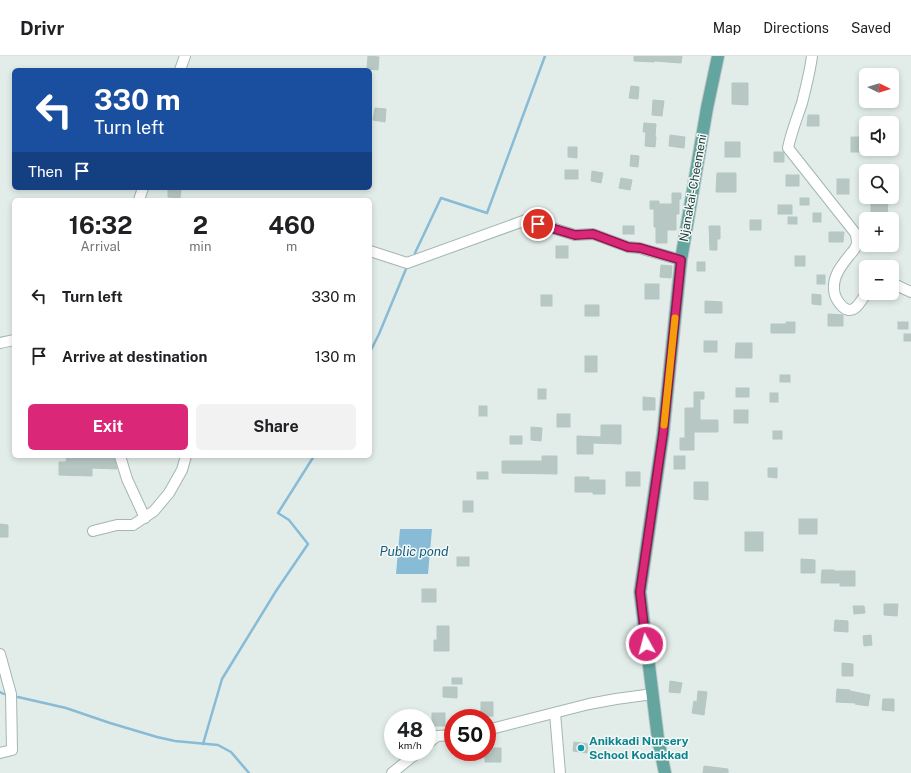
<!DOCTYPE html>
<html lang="en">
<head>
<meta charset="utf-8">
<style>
	body { margin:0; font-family:"Public Sans",sans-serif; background:#f2f2f2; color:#202124; height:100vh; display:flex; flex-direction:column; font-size:15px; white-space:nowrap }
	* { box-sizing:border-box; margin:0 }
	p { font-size:13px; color:#757577 }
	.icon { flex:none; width:22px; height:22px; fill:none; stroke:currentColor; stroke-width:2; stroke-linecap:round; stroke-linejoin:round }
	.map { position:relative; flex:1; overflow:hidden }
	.sheet { position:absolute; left:12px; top:142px; width:360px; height:260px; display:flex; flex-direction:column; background:#fff; border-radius:6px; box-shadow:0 2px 6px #0003 }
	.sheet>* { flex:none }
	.guide { position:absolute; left:12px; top:12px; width:360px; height:122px; border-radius:6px; box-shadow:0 2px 6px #0003; background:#1a4fa0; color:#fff; overflow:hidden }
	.needle { width:26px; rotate:95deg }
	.controls { position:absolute; left:859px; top:12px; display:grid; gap:8px }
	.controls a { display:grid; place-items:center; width:40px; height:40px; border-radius:6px; background:#fff; box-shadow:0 2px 6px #0003; font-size:20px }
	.speed { position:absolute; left:384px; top:653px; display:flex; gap:8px; font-size:20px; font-weight:700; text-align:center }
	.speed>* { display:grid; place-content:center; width:52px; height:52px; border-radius:50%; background:#fff; box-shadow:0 2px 6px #0003; line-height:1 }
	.speed small { font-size:10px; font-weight:400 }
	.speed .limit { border:6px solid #d22; background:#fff; color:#111 }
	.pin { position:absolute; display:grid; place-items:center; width:34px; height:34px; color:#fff; margin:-17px; border:2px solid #fff; border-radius:50%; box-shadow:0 1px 4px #0007 }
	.me { position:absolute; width:44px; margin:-22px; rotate:353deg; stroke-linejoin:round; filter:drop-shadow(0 0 3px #0008) }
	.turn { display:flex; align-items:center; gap:14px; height:84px; padding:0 16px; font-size:18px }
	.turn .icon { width:52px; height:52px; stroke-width:2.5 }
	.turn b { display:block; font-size:28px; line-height:34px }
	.then { display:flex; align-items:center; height:38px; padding:0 16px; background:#0003; gap:8px; font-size:15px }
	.eta { display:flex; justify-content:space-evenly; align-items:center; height:68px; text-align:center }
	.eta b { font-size:24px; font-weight:700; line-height:28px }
	.button { display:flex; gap:8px; margin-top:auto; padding:8px 16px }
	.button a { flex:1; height:46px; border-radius:6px; background:#db2777; color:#fff; font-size:16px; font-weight:700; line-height:46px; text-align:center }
	.button a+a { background:#f2f2f2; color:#202124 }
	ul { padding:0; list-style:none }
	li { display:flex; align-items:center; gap:12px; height:60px; padding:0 16px }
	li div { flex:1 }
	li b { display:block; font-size:15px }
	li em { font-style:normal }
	header { display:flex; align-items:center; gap:24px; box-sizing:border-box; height:56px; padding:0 20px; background:#fff; border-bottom:1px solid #e0e0e0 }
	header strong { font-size:19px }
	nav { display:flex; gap:22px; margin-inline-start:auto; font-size:14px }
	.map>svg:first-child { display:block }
	.water { fill:#88bbd5 }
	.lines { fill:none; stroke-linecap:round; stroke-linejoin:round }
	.stream { stroke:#88bbd5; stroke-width:2.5 }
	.building { fill:#b7c8c4; stroke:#b4c7c3 }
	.minor-casing { stroke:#a4b5b3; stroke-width:12 }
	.major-casing { stroke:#c1c9c9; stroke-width:14 }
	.minor { stroke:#fff; stroke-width:10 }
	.major { stroke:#65a5a0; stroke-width:12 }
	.route-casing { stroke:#8e194d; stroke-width:10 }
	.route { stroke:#db2777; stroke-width:7 }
	.slow { stroke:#f59e0b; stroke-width:7 }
	.culture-dot { fill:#0f9aa8; stroke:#f3f9f7; stroke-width:1.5 }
	.labels { text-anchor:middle; stroke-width:3; stroke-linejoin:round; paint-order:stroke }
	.street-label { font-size:12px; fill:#213f3d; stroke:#f3f9f7 }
	.culture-label { font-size:12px; font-weight:bold; fill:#0d838f; stroke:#f3f9f7; text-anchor:start }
	.water-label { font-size:13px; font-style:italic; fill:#185b7f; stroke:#f3f9f7 }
</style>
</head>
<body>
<header>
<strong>Drivr</strong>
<nav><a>Map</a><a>Directions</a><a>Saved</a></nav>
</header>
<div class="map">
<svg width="911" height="717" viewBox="0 0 911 717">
	<rect width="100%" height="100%" fill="#e2edea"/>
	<path class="water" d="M400 473H432L428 518H396Z"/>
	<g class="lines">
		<g class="stream">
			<path d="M415 197 441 142 487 157 545 0"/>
			<path d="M370 296 379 278 406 213"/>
			<path d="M0 636 4 638"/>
			<path d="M18 641 66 652 110 667 157 681 175 685 218 689 231 696 249 717"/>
			<path d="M203 688 222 623 276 535 308 488 289 464 278 457 314 400"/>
		</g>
	</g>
	<g class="building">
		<path d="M368 0 379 1 378 14 367 13Z"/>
		<path d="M634 0H682L681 7 655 5 654 6 634 5Z"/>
		<path d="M732 27H748V49L732 48Z"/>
		<path d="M631 30 639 31 638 43 629 42Z"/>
		<path d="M653 44 664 45 662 60 652 59Z"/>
		<path d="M375 52 386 53 385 66 373 64Z"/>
		<path d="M808 59H819V70H807Z"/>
		<path d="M644 67 656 68 655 81H656L655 91 645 90 646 76H643Z"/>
		<path d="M670 79 685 81 684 92 669 90Z"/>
		<rect x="851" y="81" width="12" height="15"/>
		<rect x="725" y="86" width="15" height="15"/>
		<path d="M568 91H577V102L568 101Z"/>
		<path d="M774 96H783L784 98V106H774Z"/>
		<path d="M631 99 639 100 638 111 630 110Z"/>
		<rect x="565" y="114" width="13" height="9"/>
		<path d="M592 115 603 117 601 127 591 125Z"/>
		<path d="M717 117H736V136H716Z"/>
		<rect x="786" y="119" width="13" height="11"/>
		<path d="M621 122 632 124 630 134 619 132Z"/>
		<rect x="837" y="123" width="12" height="15"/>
		<path d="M168 132H181L180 142 168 141Z"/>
		<path d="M672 137H681V143H679V158H676V174H667V187H656V171H654V153H650V145H659V148H672Z"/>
		<rect x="800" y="142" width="9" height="7"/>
		<path d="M871 144H888L887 159H871Z"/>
		<rect x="778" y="149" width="14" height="9"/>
		<rect x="813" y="157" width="8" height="9"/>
		<rect x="788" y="161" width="9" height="7"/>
		<rect x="750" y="164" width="11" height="10"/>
		<rect x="623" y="170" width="11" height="8"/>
		<path d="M709 170H720V183H717V194H710Z"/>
		<path d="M829 176H844L843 186H829Z"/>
		<rect x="556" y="190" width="12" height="12"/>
		<rect x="795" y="200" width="10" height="10"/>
		<rect x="697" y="206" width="8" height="9"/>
		<path d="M661 209 672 210 671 222 660 221Z"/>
		<rect x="817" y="219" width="8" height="9"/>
		<rect x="645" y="228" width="14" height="15"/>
		<path d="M812 238 821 239V249L812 248Z"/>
		<rect x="541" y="239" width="11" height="11"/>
		<path d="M705 245 722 246V257H705Z"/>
		<rect x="585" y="249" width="14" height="11"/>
		<path d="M828 258 843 259V270H828Z"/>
		<path d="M786 266H795V277H771V268H786Z"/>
		<rect x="898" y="266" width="10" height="7"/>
		<rect x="904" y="278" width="7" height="7"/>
		<rect x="704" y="285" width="13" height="11"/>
		<path d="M736 287H752V302H735Z"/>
		<rect x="585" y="300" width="12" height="16"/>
		<rect x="780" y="319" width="10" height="7"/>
		<rect x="736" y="332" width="13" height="9"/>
		<rect x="538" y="333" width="8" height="10"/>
		<path d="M694 336H704V343H700V364H718V376H694V394H680V382H685V352H694Z"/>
		<rect x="770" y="337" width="8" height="9"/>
		<path d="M643 341 655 342V354H643Z"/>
		<rect x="479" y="350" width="8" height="10"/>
		<rect x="734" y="354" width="14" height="13"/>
		<rect x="557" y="358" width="13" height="13"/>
		<path d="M601 369H621V388L593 387V398H577V380L601 381Z"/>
		<path d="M531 371 542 372 541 385 531 384Z"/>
		<rect x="773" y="375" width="9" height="8"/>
		<rect x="510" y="380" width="12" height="8"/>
		<path d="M67 400H114L117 413 92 412V420L59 419V406H66Z"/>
		<path d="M542 400H557V418L502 417V405H542Z"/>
		<rect x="674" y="400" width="11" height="13"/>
		<path d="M768 412H777V422L768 421Z"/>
		<rect x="477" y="416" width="11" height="7"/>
		<rect x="626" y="416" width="14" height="14"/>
		<path d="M575 421H589V424H605V438H593V436H575Z"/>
		<path d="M694 426H708V444L694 443Z"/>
		<rect x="463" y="445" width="10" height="11"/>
		<rect x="799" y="463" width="18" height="15"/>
		<path d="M0 468 8 469V481H0Z"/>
		<rect x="745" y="476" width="18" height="19"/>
		<rect x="457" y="501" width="12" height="9"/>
		<path d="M801 503 815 504V517H801Z"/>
		<path d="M822 514H834V515H855V530H840V527H821Z"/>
		<rect x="422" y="533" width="14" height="13"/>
		<path d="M884 548H898L897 560 884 559Z"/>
		<path d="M853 550H864L865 557 854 558Z"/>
		<path d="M835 564 848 565V576L834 575Z"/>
		<path d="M437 570H449V595H434V584H437Z"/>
		<path d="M871 579 872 589 864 590 863 580Z"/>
		<path d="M842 607 853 608V620H842Z"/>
		<rect x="452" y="622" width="10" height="6"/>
		<path d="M670 625 682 627 680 637 669 636Z"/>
		<path d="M443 631H457V642L443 641Z"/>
		<path d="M837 633 850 634V635L870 639 868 650 855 648 856 647 836 646Z"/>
		<path d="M698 635 707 636 704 659 692 657 694 645 697 646Z"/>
		<path d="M883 643H894V655L882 654Z"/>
		<rect x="481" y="646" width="12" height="14"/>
		<rect x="432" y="657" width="13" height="13"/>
		<path d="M574 686 588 688 587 697 573 695Z"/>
		<path d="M487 692H501V706H485V696H487Z"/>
		<path d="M704 710 728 713V717H703Z"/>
	</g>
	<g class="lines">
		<g class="minor-casing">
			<g id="minor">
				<path d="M812 0C810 16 806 31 802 47 797 62 791 77 788 92L856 178C856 181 857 184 857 187 856 193 852 196 849 200 841 210 833 220 834 233 834 242 845 260 855 252 860 248 863 241 867 237"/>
				<path d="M180 14 185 0"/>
				<path d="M139 144 143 132"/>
				<path d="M370 195 407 207 526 164 575 179 593 178 628 191 639 192 681 204"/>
				<path d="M892 229H896L911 236"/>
				<path d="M0 287 14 284"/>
				<path d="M120 400 127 423 145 462"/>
				<path d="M93 475 117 469H133L154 455 169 437 182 414 186 400"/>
				<path d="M0 598 11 638 12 694 0 697"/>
				<path d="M555 657 560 717"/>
				<path d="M487 674 589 648 616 643 653 638"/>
				<path d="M427 688 437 680 453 679"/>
				<path d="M392 717 418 696"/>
			</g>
		</g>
		<g class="major-casing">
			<path id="major" d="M665 717 658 683 640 536 663 378 681 204 707 52 718 0"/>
		</g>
		<use href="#minor" class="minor"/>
		<use href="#major" class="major"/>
	</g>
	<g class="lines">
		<g class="route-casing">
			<path id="route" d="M538 168 575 179 593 178 628 191 640 192 681 204 663 378 640 536 646 588"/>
		</g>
		<use href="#route" class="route"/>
		<path class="slow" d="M664 369 675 262"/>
	</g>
	<circle class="culture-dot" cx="581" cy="692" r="4"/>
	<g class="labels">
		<g class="street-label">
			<text transform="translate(693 132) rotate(-80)" y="4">Njanakai-Cheemeni</text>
		</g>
		<g class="culture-label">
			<text x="589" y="689">Anikkadi Nursery<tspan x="589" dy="14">School Kodakkad</tspan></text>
		</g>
		<g class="water-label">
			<text x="414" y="500">Public pond</text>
		</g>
	</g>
</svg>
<div class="controls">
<a><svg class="needle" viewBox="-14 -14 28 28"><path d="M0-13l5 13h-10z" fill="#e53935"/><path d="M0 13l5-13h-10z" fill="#757577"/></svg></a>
<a><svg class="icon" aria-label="sound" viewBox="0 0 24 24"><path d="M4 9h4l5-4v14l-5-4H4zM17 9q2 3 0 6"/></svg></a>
<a><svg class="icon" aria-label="search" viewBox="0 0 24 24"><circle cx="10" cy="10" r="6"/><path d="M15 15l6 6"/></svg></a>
<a>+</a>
<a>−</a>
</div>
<div class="speed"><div>48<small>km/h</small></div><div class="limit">50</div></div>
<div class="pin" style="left:538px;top:168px;background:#d93025"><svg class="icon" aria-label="arrive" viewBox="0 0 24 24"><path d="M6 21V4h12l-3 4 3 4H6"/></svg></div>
<svg class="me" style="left:646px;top:588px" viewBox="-20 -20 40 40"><circle r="17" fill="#db2777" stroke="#fff" stroke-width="3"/><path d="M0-11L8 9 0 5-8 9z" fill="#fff"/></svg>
<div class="guide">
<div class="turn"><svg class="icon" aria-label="left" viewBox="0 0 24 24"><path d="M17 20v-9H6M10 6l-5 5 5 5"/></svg><div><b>330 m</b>Turn left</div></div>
<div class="then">Then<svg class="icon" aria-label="arrive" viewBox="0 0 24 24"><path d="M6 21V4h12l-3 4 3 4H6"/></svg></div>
</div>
<section class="sheet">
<div class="eta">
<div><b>16:32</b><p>Arrival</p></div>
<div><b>2</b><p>min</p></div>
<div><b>460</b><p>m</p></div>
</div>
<ul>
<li><svg class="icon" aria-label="left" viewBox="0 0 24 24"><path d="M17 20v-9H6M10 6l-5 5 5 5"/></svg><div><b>Turn left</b></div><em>330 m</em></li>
<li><svg class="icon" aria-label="arrive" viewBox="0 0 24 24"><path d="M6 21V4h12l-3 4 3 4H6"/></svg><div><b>Arrive at destination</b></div><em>130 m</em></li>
</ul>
<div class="button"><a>Exit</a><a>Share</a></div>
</section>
</div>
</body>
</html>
